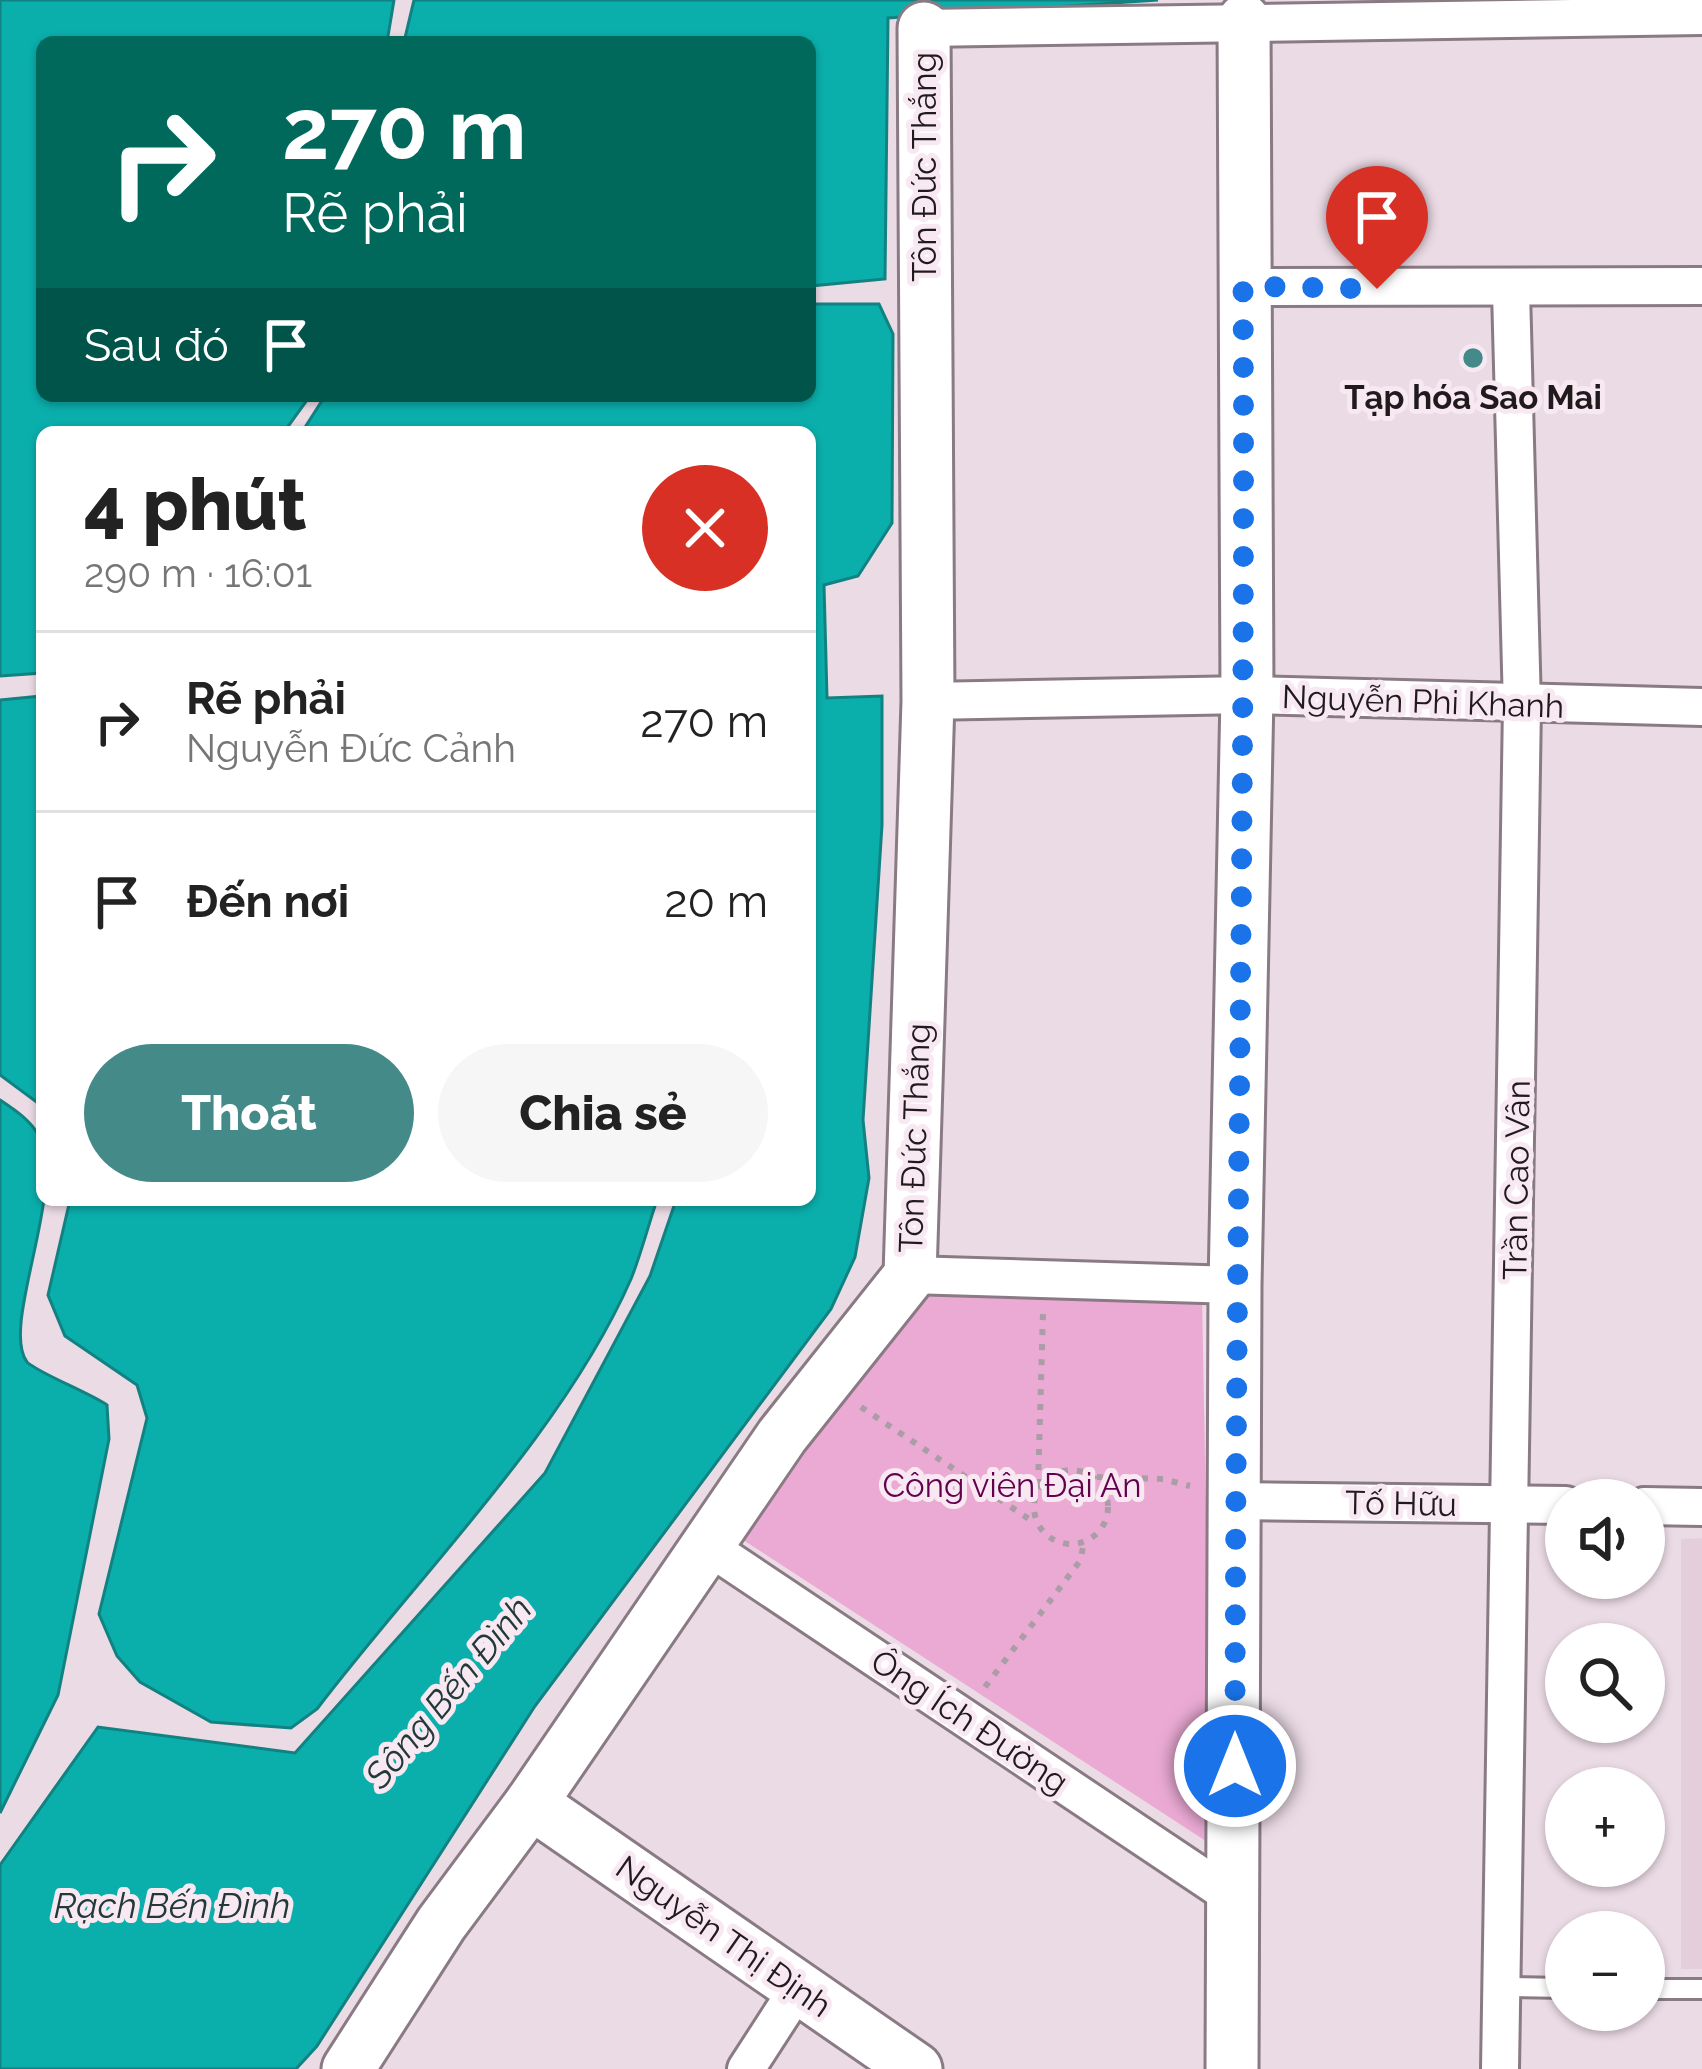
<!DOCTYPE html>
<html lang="vi">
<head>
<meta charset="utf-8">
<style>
	body { margin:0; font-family:Raleway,sans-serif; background:#f6f6f6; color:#222; height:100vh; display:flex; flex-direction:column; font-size:45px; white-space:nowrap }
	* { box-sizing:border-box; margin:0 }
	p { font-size:39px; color:#767676 }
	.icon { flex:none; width:66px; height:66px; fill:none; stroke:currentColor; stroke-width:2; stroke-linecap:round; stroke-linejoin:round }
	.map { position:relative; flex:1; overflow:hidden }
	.sheet { position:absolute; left:36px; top:426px; width:780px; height:780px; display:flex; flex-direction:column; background:#fff; border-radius:18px; box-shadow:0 3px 9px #0004 }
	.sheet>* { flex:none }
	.guide { position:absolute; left:36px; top:36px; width:780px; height:366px; border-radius:18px; box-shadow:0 3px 9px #0004; background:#00695c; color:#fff; overflow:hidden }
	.buttons { position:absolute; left:1545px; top:1479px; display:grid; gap:24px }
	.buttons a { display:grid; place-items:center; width:120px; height:120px; border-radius:50%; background:#fff; box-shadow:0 3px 9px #0004; font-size:60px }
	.pin { position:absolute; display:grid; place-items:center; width:102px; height:102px; color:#fff; margin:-123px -51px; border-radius:50% 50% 50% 0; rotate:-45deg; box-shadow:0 0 12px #0007 }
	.pin .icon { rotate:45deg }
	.me { position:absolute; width:132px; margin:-66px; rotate:0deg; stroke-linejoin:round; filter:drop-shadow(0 0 9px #0008) }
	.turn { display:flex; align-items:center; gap:42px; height:252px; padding:0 48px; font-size:54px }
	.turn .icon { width:156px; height:156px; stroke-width:2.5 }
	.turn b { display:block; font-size:84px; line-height:102px }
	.then { display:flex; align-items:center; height:114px; padding:0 48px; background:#0003; gap:24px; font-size:45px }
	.round { display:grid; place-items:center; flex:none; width:126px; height:126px; border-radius:63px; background:#f6f6f6 }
	.overview { display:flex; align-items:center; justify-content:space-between; height:204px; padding:0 48px }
	h1 { font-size:72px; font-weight:800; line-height:90px }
	.primary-button { display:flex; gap:24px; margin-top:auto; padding:24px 48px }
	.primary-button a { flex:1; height:138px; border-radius:72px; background:#438a88; color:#fff; font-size:48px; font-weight:800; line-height:138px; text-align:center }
	.primary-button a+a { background:#f6f6f6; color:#222 }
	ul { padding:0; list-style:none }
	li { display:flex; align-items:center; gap:36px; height:180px; padding:0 48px; border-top:3px solid #e0e0e0 }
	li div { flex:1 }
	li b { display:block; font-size:45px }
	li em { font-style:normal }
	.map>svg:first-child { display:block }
	.built { fill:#e5cedc }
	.green { fill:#ebaad4 }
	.water { fill:#0aafac; stroke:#118281; stroke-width:3 }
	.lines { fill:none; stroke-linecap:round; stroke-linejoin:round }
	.lane-casing { stroke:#897a83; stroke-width:24 }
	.street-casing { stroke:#897a83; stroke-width:42 }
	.secondary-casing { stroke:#897a83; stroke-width:57 }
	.path { stroke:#aa9da5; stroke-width:6; stroke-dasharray:6 9; stroke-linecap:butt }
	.lane { stroke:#fff; stroke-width:18 }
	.street { stroke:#fff; stroke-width:36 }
	.secondary { stroke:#fff; stroke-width:51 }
	.route { stroke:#1a73e8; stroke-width:21; stroke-dasharray:0 37.8 }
	.poi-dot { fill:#438a88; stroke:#f8e8f2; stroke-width:4.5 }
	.labels { text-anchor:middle; stroke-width:10; stroke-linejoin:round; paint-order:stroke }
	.street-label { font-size:33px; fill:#201a1d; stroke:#f8e8f2 }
	.poi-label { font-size:33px; font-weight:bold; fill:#201a1d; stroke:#f8e8f2 }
	.park-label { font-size:33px; fill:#63014e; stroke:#f8e8f2 }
	.water-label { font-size:36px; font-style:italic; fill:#223939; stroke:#f8e8f2 }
</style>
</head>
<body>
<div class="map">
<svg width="1702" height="2069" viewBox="0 0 1702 2069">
	<rect width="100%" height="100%" fill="#ebdbe5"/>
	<path class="built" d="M1702 1538V1969H1681V1539Z"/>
	<path class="green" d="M915 1289 1202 1295 1212 1845 740 1538Z"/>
	<g class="water">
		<path d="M0 0H394L387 42H42V396H310L284 432H42V673L0 676Z"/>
		<path d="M414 0H1158L888 18 885 279 810 286V42H404Z"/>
		<path d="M810 304H879L893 334 892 523 858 576 824 585 827 698 882 696V825L863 1120 869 1178 855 1257 831 1309 535 1706 317 2046 296 2069H0V1865L98 1727 295 1753 545 1473 650 1276 676 1200H810V432H302L325 396H810Z"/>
		<path d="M42 696V1106L0 1075V700Z"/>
		<path d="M0 1100C15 1110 32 1121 40 1138 66 1191 0 1327 27 1362 38 1373 88 1392 107 1405L109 1439 58 1695 0 1813Z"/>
		<path d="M70 1200H657C648 1226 641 1254 631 1279 564 1432 418 1576 317 1709L291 1728 211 1722 140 1682 117 1656 99 1614 147 1418 137 1385 65 1336 48 1295Z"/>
	</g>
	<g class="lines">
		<g class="lane-casing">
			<g id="lane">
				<path d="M1503 1987 1566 1988"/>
				<path d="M1644 1989H1702"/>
			</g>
		</g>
		<g class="street-casing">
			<g id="street">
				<path d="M924 28 1702 16"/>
				<path d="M1243 287 1702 286"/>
				<path d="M928 701 1247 695 1702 707"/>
				<path d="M910 1275 1235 1285"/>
				<path d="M1235 1501 1566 1505"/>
				<path d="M1644 1506 1702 1507"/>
				<path d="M706 1545 1234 1898"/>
				<path d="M746 2069 799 1987"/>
				<path d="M1500 2069 1522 706 1511 291"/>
			</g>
		</g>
		<g class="secondary-casing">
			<g id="secondary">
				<path d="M531 1803 916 2069"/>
				<path d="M348 2069 441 1924 531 1803 782 1436 910 1275 928 701 924 28"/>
				<path d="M1232 2069 1235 1285 1247 695 1244 20"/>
			</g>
		</g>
		<g class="path">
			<path d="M861 1407 1035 1523"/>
			<circle cx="1071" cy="1507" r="37"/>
			<path d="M1097 1477 1163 1479 1190 1486"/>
			<path d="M1038 1485 1043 1312"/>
			<path d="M985 1687 1080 1561 1084 1543"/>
		</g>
		<use href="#lane" class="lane"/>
		<use href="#street" class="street"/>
		<use href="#secondary" class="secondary"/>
	</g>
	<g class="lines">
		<path class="route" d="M1235 1766C1235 1273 1246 780 1243 286L1377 289"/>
	</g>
	<circle class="poi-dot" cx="1473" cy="358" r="12"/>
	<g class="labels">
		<g class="street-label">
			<text transform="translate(924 167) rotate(-90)" y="12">Tôn Đức Thắng</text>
			<text transform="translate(1423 701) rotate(2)" y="12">Nguyễn Phi Khanh</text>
			<text transform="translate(914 1138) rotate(-88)" y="12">Tôn Đức Thắng</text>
			<text transform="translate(1516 1180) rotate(-89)" y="12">Trần Cao Vân</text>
			<text transform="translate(1401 1503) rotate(1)" y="12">Tố Hữu</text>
			<text transform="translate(970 1721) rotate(34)" y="12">Ông Ích Đường</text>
			<text transform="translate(724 1936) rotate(35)" y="12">Nguyễn Thị Định</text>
		</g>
		<g class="poi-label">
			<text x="1473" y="409">Tạp hóa Sao Mai</text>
		</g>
		<g class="park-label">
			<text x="1012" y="1497">Công viên Đại An</text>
		</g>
		<g class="water-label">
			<text transform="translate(448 1692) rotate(-50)" y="13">Sông Bến Đình</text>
			<text x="172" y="1918">Rạch Bến Đình</text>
		</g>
	</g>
</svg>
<div class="buttons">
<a><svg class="icon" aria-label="sound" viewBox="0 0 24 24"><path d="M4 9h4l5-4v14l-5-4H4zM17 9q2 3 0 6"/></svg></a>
<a><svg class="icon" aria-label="search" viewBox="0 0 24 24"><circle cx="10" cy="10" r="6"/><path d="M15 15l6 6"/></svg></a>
<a>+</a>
<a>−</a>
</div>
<div class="pin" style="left:1377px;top:289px;background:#d93025"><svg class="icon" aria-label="arrive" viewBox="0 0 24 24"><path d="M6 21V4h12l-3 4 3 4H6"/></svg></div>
<svg class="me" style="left:1235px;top:1766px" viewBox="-20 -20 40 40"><circle r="17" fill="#1a73e8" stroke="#fff" stroke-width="3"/><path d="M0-11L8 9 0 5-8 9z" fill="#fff"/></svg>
<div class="guide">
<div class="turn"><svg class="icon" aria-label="right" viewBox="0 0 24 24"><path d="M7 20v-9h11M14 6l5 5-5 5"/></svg><div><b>270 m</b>Rẽ phải</div></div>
<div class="then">Sau đó<svg class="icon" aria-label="arrive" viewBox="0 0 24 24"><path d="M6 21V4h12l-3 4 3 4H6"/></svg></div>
</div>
<section class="sheet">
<div class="overview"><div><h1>4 phút</h1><p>290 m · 16:01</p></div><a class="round" style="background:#d93025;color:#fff"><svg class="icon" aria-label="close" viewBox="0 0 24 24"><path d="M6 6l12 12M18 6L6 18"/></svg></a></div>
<ul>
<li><svg class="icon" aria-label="right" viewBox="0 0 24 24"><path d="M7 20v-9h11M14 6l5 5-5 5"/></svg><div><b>Rẽ phải</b><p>Nguyễn Đức Cảnh</p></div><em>270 m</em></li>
<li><svg class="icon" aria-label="arrive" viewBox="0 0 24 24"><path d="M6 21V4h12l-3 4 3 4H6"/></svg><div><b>Đến nơi</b></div><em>20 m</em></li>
</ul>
<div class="primary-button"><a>Thoát</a><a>Chia sẻ</a></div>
</section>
</div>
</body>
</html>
